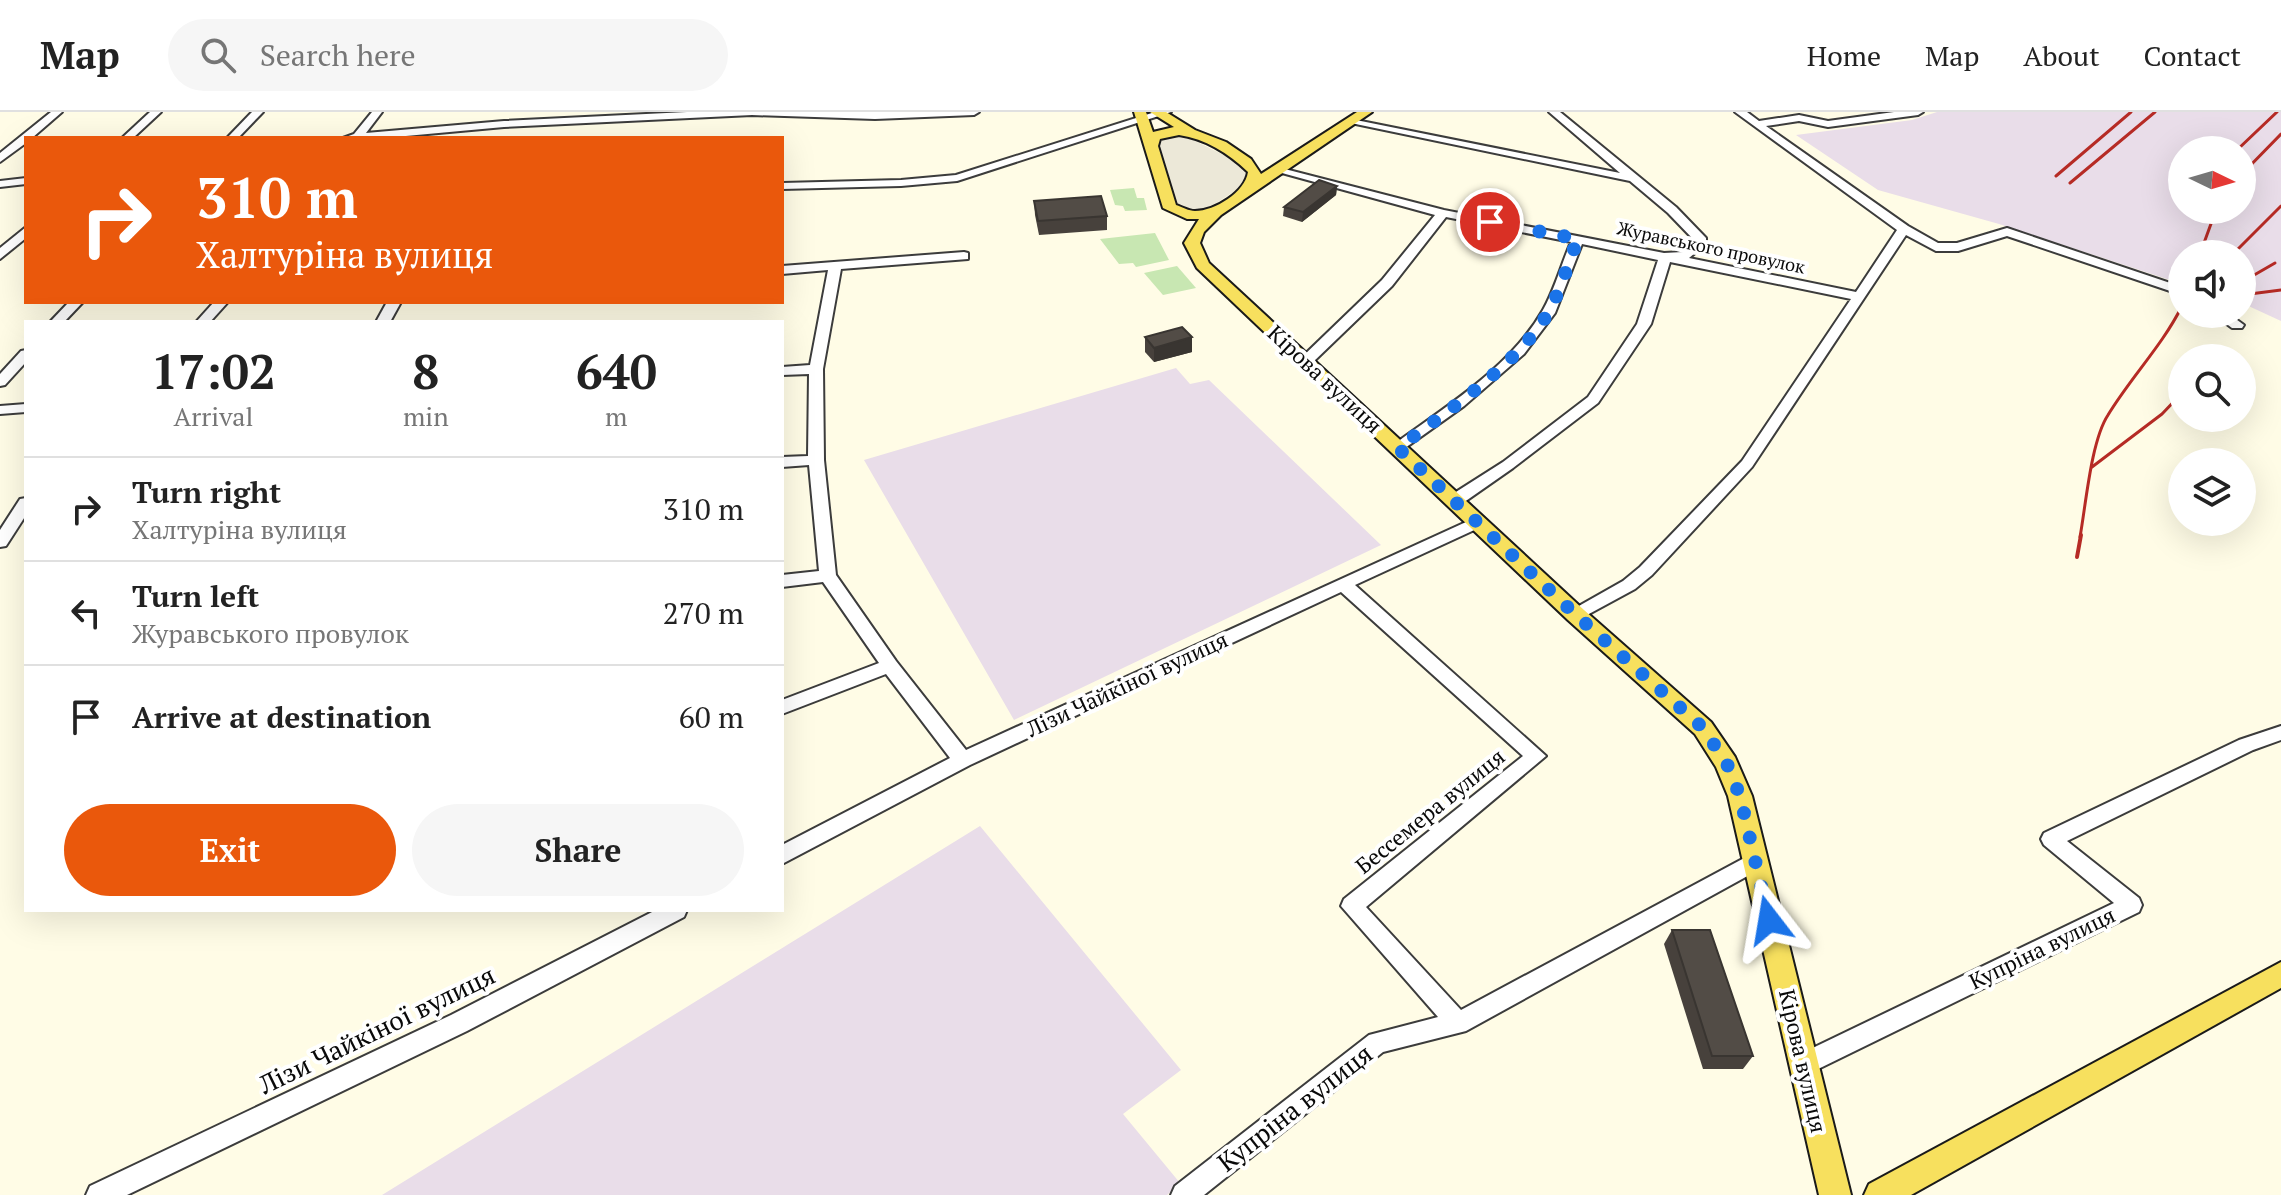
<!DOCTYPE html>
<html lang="en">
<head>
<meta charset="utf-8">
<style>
	body { margin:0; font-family:"PT Serif",serif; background:#f6f6f6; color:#222; height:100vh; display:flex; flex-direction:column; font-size:30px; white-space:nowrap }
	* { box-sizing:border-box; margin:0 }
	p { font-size:26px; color:#767676 }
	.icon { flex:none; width:44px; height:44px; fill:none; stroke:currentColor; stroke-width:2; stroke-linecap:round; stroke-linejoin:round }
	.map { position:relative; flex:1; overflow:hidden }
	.panel { position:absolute; left:24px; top:208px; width:760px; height:592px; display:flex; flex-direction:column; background:#fff; border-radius:0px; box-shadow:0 8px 32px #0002 }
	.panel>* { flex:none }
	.banner { position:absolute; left:24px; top:24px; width:760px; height:168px; border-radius:0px; box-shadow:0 8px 32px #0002; background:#ea580c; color:#fff; overflow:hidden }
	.needle { width:52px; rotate:95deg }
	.fabs { position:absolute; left:2168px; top:24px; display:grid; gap:16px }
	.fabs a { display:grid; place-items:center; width:88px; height:88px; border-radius:50%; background:#fff; box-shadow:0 8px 32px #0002; font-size:40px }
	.pin { position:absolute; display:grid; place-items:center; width:68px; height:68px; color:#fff; margin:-34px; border:4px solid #fff; border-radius:50%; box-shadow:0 2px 8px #0007 }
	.me { position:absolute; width:88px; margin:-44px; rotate:346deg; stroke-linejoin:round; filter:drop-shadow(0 0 6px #0008) }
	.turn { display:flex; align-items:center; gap:28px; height:168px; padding:0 40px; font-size:36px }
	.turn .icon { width:104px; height:104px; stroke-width:2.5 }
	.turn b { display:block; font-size:56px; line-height:68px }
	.eta { display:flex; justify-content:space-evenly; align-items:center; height:136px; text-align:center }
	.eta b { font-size:48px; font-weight:600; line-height:56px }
	.action { display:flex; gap:16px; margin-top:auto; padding:16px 40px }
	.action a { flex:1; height:92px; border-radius:48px; background:#ea580c; color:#fff; font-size:32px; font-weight:600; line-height:92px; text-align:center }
	.action a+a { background:#f6f6f6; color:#222 }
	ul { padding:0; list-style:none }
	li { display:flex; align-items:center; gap:24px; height:104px; padding:0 40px; border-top:2px solid #e0e0e0 }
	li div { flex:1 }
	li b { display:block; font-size:30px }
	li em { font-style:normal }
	header { display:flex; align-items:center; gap:48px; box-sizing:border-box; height:112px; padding:0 40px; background:#fff; border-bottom:2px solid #e0e0e0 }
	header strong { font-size:38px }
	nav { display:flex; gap:44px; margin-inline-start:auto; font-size:28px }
	.search { width:560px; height:72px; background:#f6f6f6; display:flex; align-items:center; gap:20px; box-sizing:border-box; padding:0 28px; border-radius:44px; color:#767676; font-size:30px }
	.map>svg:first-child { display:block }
	.industrial { fill:#e9dde9; fill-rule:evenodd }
	.green { fill:#c8e7b2 }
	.plaza { fill:#ece8d8 }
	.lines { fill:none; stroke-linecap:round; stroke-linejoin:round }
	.minor-casing { stroke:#3c3c3c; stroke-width:4 }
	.major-casing { stroke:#1a1a1a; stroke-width:4 }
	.minor { fill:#fff; fill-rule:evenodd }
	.major { fill:#f7e05e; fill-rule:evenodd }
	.rail-far1 { stroke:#b62b25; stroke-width:3 }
	.rail { stroke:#b62b25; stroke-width:4 }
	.wall { fill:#47413c }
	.shaded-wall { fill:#393531 }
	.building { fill:#524c46; stroke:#393531; stroke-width:2 }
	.route { stroke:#1a73e8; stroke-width:14; stroke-dasharray:0 25.2 }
	.labels { text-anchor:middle; stroke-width:8; stroke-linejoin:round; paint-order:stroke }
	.far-street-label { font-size:18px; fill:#090909; stroke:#fff }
	.street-label { font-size:22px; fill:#090909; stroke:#fff }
	.near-street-label { font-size:26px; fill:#090909; stroke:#fff }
</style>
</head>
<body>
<header>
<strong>Map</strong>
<div class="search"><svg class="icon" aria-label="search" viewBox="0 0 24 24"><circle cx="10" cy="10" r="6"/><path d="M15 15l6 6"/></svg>Search here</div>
<nav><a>Home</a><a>Map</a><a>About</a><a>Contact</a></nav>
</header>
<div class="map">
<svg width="2281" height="1083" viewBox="0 0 2281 1083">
	<rect width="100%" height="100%" fill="#fffce6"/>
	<g class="industrial">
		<path d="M1937 0H2281V209L2242 191V142H2182V172L1999 112 1878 78 1796 23 1912 8ZM2182 38H2242V98H2182Z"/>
		<path d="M1176 256 1190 272 1209 268 1381 433 1014 608 864 348Z"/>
		<path d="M980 714 1181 958 1123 1002 1180 1071 1167 1083H382Z"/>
	</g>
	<g class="green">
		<path d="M1134 76 1137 86H1144L1147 98 1125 99 1123 94 1115 93 1110 78Z"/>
		<path d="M1155 121 1169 148 1136 155 1133 151 1119 152 1100 127Z"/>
		<path d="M1177 154 1196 176 1163 183 1144 161Z"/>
	</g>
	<path class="plaza" d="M1181 22 1244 53 1249 62 1245 72 1206 98 1193 100 1177 95 1156 32 1158 26Z"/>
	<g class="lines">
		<g class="minor-casing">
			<g id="minor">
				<path d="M51 0H62L32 26H26V31L0 50V41Z"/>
				<path d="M150 0H161L133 26H122Z"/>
				<path d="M252 0H263L238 26H227Z"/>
				<path d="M372 0H382L366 21 504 9 687 0H979L974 3 875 7 752 3 504 15 384 26H343L354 22Z"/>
				<path d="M1155 0H1171L957 69 901 74 782 77V71L901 68 956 63Z"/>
				<path d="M1549 0H1560L1676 95 1706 126V132L1689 146 1856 180 1897 118 1735 0H1747L1759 9 1799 3 1828 9 1894 0H1923L1918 3 1828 15 1799 9 1766 14 1908 114 1938 131H1957L2007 116 2182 175V183L2007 124 1958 139H1936L1906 123 1752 355 1652 463 1635 477 1576 509 1570 507 1567 503 1570 499 1623 469 1640 455 1742 349 1851 187 1670 150 1651 212 1598 291 1513 356 1460 393H1448L1446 389 1448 385 1503 350 1588 285 1637 212 1658 148 1582 132 1555 201 1524 242 1464 294 1398 341 1390 336 1393 333C1445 295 1510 256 1543 198 1555 177 1561 153 1571 130L1446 105 1392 174 1311 252 1306 253 1299 249 1301 246 1382 168 1435 103 1271 58 1277 55 1444 98 1664 141 1683 140 1695 129 1668 101 1630 69 1346 10 1351 7 1620 61Z"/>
				<path d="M26 66V72L0 75V69Z"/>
				<path d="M26 115V126L0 147V136Z"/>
				<path d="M964 140 968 141V147L841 157 823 257 824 348 836 463 896 549 966 638 1477 405 1483 406 1485 410 1483 414 1355 473 1546 644 1366 795 1461 898 1748 744 1755 741 1762 744 1765 750 1762 756 1466 919 1383 940 1204 1083H1171L1175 1074 1369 923 1438 905 1341 794 1344 787 1523 644 1341 480 970 653 782 752V733L950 646 886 562 782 602V588L879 551 823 470 782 475V463L819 459 809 353 782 355V345L808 344 809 262 782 263V255L810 253 828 158 782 162V154Z"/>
				<path d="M69 190H83L64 210H50Z"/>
				<path d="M214 190H228L210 210H196Z"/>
				<path d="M387 190H401L390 210H376Z"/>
				<path d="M2213 202H2229L2244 213 2242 216H2232Z"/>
				<path d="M26 238V250L5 273 0 274V262L21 239Z"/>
				<path d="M26 292V300L0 302V294Z"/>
				<path d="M26 386V403L6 434 0 435V418L20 387Z"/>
				<path d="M2281 614V628L2253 638 2067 729 2139 786 2142 793 2139 800 1812 960 1804 963 1796 960 1792 952 1796 944 2114 791 2044 733 2041 727 2044 721 2239 628Z"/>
				<path d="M656 798H687L684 805 467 919 127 1083H86L90 1074 451 903Z"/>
			</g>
		</g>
		<g class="major-casing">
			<g id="major">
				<path d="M1134 0H1146L1153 20 1174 15 1150 0H1166L1195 18 1226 30 1251 47 1261 62 1357 0H1372L1221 103 1204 120 1200 131 1209 151 1584 498 1711 610 1735 645 1752 684 1851 1083H1819L1728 684 1716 655 1695 622 1568 508 1197 156 1184 131 1199 107H1187L1163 96ZM1179 23C1206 27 1228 41 1248 60 1245 80 1215 99 1195 99 1189 99 1182 95 1176 93L1158 34 1160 27Z"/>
				<path d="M2281 850V876L1911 1083H1864L1869 1072Z"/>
			</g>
		</g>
		<use href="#minor" class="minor"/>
		<use href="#major" class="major"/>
		<g class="rail-far1">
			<path d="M2237 38 2277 0"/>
			<path d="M2242 62 2281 22"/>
			<path d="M2056 64 2131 0"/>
			<path d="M2070 71 2155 0"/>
			<path d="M2200 142 2216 98"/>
			<path d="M2233 142 2281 94"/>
			<path d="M2242 170 2275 151"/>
			<path d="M2242 183 2281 178"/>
			<path d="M2092 355 2162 302 2182 281"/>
			<path d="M2080 425C2086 392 2091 329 2108 303 2131 265 2162 234 2182 194"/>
		</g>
		<path class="rail" d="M2077 445 2081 423"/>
	</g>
	<g class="wall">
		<path d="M1337 74 1336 83 1302 110 1283 104 1284 95Z"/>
		<path d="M1034 89 1107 104V118L1039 123 1035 103Z"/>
		<path d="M1145 225 1192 240 1154 250 1145 240Z"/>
		<path d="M1672 818 1753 944 1743 957H1703L1664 832Z"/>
	</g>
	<g class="shaded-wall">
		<path d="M1337 74 1336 83 1302 110 1303 100Z"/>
		<path d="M1192 225V240L1154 250V236Z"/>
	</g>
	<g class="building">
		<path d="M1319 68 1337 74 1303 100 1284 95Z"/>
		<path d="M1101 84 1107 104 1038 109 1034 89Z"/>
		<path d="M1182 215 1192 225 1154 236 1145 225Z"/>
		<path d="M1672 818H1710L1753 944H1712Z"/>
	</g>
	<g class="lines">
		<path class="route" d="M1490 110 1578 127C1568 151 1561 178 1548 201 1519 251 1445 301 1398 336L1576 503 1703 616 1727 652 1740 684 1769 808"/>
	</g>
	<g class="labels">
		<g class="far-street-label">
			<text transform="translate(1711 136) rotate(12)" y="6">Журавського провулок</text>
		</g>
		<g class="street-label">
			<text transform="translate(1325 267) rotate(43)" y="8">Кірова вулиця</text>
			<text transform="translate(1127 572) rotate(-25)" y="8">Лізи Чайкіної вулиця</text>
			<text transform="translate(1430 699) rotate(-39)" y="8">Бессемера вулиця</text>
			<text transform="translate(2042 836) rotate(-26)" y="8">Купріна вулиця</text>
			<text transform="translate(1803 949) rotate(77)" y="8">Кірова вулиця</text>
		</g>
		<g class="near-street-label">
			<text transform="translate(377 918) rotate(-26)" y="9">Лізи Чайкіної вулиця</text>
			<text transform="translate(1295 996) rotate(-38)" y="9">Купріна вулиця</text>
		</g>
	</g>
</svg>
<div class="fabs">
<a><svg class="needle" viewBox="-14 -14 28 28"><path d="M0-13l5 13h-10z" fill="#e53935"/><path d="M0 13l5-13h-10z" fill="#767676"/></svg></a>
<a><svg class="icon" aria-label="sound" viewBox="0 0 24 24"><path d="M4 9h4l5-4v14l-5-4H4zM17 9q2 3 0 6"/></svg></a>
<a><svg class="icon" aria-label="search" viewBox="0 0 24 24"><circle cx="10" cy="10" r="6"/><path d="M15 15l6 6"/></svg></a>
<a><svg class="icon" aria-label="layers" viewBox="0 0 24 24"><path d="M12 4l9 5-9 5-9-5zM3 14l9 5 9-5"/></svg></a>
</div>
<div class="pin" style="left:1490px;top:110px;background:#d93025"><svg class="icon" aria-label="arrive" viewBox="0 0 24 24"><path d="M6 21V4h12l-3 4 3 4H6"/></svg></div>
<svg class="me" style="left:1769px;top:808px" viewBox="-20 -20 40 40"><path d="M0-17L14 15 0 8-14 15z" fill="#1a73e8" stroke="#fff" stroke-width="4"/></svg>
<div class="banner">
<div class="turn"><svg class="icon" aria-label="right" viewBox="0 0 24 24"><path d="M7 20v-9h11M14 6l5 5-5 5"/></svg><div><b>310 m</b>Халтуріна вулиця</div></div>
</div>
<section class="panel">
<div class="eta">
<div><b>17:02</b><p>Arrival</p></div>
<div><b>8</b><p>min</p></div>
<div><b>640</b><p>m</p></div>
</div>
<ul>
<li><svg class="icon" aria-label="right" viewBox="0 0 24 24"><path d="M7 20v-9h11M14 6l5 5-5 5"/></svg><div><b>Turn right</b><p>Халтуріна вулиця</p></div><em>310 m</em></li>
<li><svg class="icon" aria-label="left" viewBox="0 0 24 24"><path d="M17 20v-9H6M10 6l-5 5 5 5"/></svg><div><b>Turn left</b><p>Журавського провулок</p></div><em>270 m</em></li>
<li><svg class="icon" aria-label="arrive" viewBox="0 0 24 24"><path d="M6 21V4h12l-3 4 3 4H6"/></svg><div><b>Arrive at destination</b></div><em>60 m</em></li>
</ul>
<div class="action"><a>Exit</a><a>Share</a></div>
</section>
</div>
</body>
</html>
